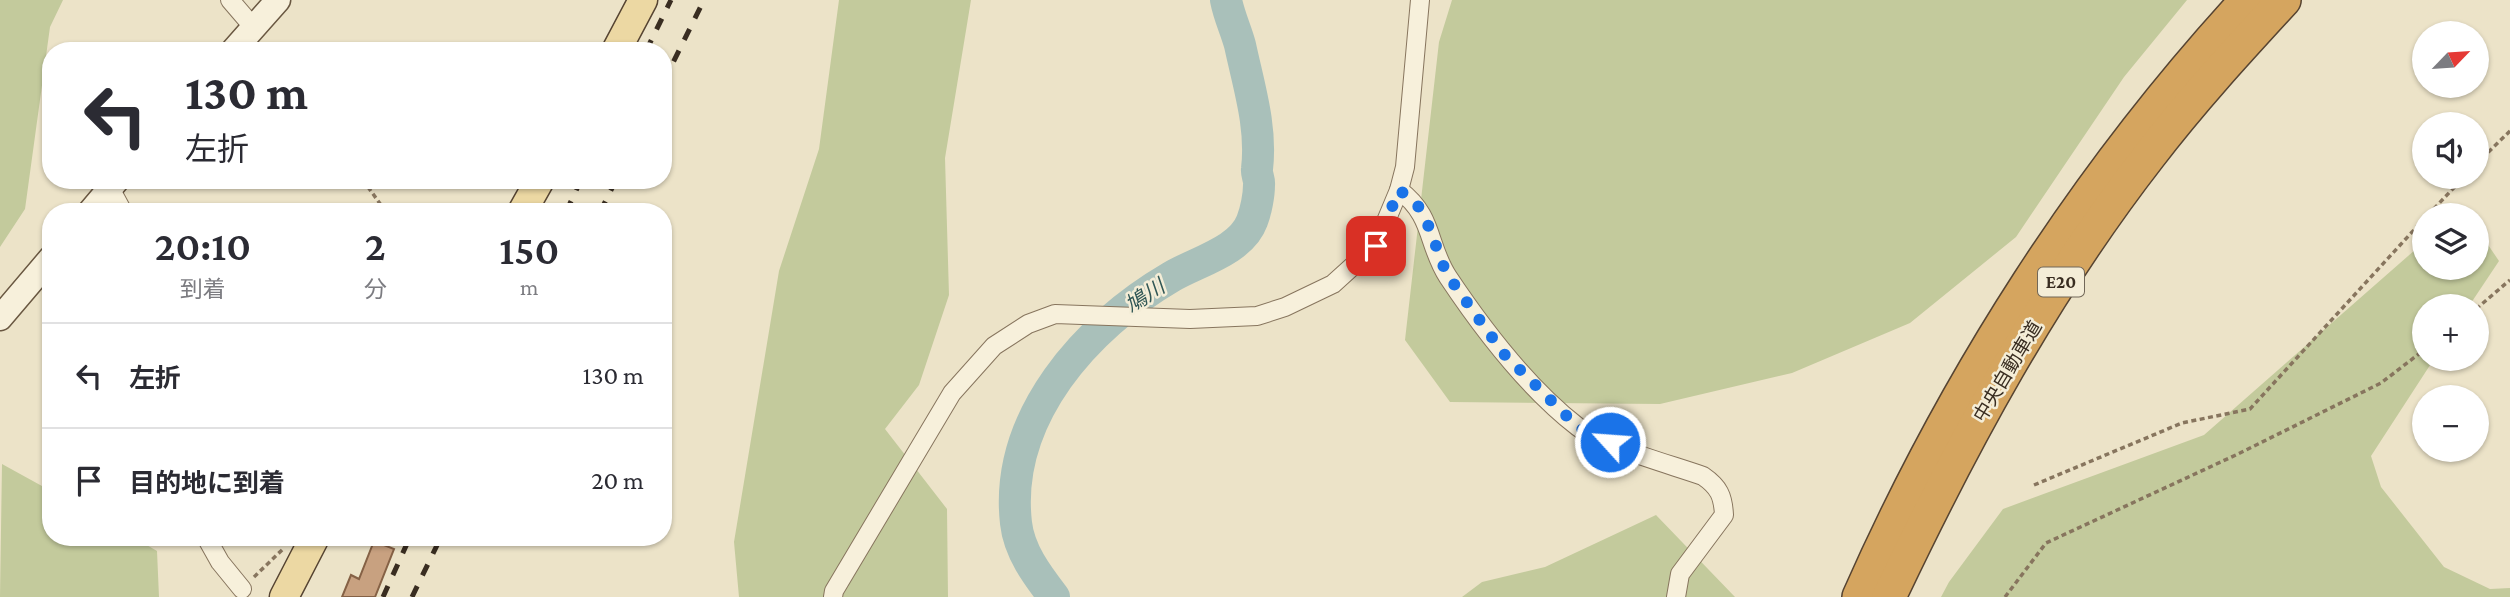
<!DOCTYPE html>
<html lang="ja">
<head>
<meta charset="utf-8">
<style>
	body { margin:0; font-family:"Crimson Pro","Noto Sans JP",serif; background:#f7f7f7; color:#2b2b33; height:100vh; display:flex; flex-direction:column; font-size:26px; white-space:nowrap }
	* { box-sizing:border-box; margin:0 }
	p { font-size:23px; color:#7c7c81 }
	.icon { flex:none; width:38px; height:38px; fill:none; stroke:currentColor; stroke-width:2; stroke-linecap:round; stroke-linejoin:round }
	.map { position:relative; flex:1; overflow:hidden }
	.side { position:absolute; left:42px; top:203px; width:630px; height:343px; display:flex; flex-direction:column; background:#fff; border-radius:28px; box-shadow:0 2px 5px #0004 }
	.side>* { flex:none }
	.banner { position:absolute; left:42px; top:42px; width:630px; height:147px; border-radius:28px; box-shadow:0 2px 5px #0004; background:#fff; color:#2b2b33; overflow:hidden }
	.needle { width:46px; rotate:65deg }
	.fabs { position:absolute; left:2412px; top:21px; display:grid; gap:14px }
	.fabs a { display:grid; place-items:center; width:77px; height:77px; border-radius:50%; background:#fff; box-shadow:0 2px 5px #0004; font-size:35px }
	.pin { position:absolute; display:grid; place-items:center; width:60px; height:60px; color:#fff; margin:-30px; border-radius:14px; box-shadow:0 4px 10px #0006 }
	.me { position:absolute; width:77px; margin:-38px; rotate:296deg; stroke-linejoin:round; filter:drop-shadow(0 0 5px #0008) }
	.turn { display:flex; align-items:center; gap:24px; height:147px; padding:0 28px; font-size:32px }
	.turn .icon { width:91px; height:91px; stroke-width:2.5 }
	.turn b { display:block; font-size:49px; line-height:60px }
	.eta { display:flex; justify-content:space-evenly; align-items:center; height:119px; text-align:center }
	.eta b { font-size:42px; font-weight:600; line-height:49px }
	ul { padding:0; list-style:none }
	li { display:flex; align-items:center; gap:21px; height:105px; padding:0 28px; border-top:2px solid #e1e1e2 }
	li div { flex:1 }
	li b { display:block; font-size:26px }
	li em { font-style:normal }
	.map>svg:first-child { display:block }
	.green { fill:#c3ca9c }
	.lines { fill:none; stroke-linecap:round; stroke-linejoin:round }
	.river { stroke:#a9c0ba; stroke-width:32 }
	.building { fill:#c8a180; stroke:#856145; stroke-width:2 }
	.minor-casing { stroke:#87755e; stroke-width:20 }
	.secondary-casing { stroke:#695741; stroke-width:27 }
	.primary-casing { stroke:#564432; stroke-width:31 }
	.motorway-casing { stroke:#564432; stroke-width:36 }
	.path { stroke:#87755e; stroke-width:3.5; stroke-dasharray:5 3.5; stroke-linecap:butt }
	.minor { stroke:#f7f0db; stroke-width:18 }
	.secondary { stroke:#f7f0db; stroke-width:24 }
	.primary { stroke:#ecd8a3; stroke-width:28 }
	.motorway { stroke:#d5a55f; stroke-width:33 }
	.rail { stroke:#392d21; stroke-width:5; stroke-dasharray:12 12; stroke-linecap:butt }
	.route { stroke:#1a73e8; stroke-width:12; stroke-dasharray:0 21.6 }
	.labels { text-anchor:middle; stroke-width:5; stroke-linejoin:round; paint-order:stroke }
	.shield { fill:#f4edd7; stroke:#716758; stroke-width:2 }
	.shield-label { font-size:18px; font-weight:bold; fill:#392d21 }
	.street-label { font-size:19px; fill:#392d21; stroke:#f4edd7 }
	.water-label { font-size:21px; font-style:italic; fill:#315756; stroke:#f4edd7 }
</style>
</head>
<body>
<div class="map">
<svg width="2510" height="597" viewBox="0 0 2510 597">
	<rect width="100%" height="100%" fill="#ece3c8"/>
	<g class="green">
		<path d="M0 0H63L50 27 25 209 0 247Z"/>
		<path d="M839 0H971L945 158 949 295 919 385 885 429 947 509 948 597H739L734 542 779 271 819 149Z"/>
		<path d="M1452 0H2187L2124 77 2016 237 1910 323 1792 373 1660 404 1450 402 1405 340 1439 42Z"/>
		<path d="M2476 227 2499 261 2469 306H2424V359H2434L2371 456 2381 487 2444 567 2490 589 2510 588V597H1941L1949 582 2003 509 2204 435 2424 242V268H2476Z"/>
		<path d="M2 464 51 491V537H133L157 551 159 597H0Z"/>
		<path d="M1656 515 1735 597H1462L1482 582 1545 567Z"/>
	</g>
	<g class="lines">
		<path class="river" d="M1054 597C1037 575 1019 551 1016 523 1004 417 1087 326 1171 277 1196 262 1241 251 1252 221 1256 211 1259 195 1259 185 1260 180 1256 174 1257 169 1262 127 1249 87 1240 45 1236 30 1229 16 1226 0"/>
	</g>
	<path class="building" d="M374 541 394 549 375 597H342L351 575 359 579Z"/>
	<g class="lines">
		<g class="minor-casing">
			<g id="minor">
				<path d="M230 0 254 28"/>
				<path d="M110 188 123 212"/>
				<path d="M1399 190C1434 216 1427 245 1448 277 1482 328 1529 389 1578 427 1605 447 1669 464 1703 476 1719 487 1723 496 1724 515L1680 574 1676 597"/>
				<path d="M206 537 220 562 242 589"/>
				<path d="M833 597 834 591 952 393 994 346 1028 324 1055 314 1190 319 1257 316 1285 307 1333 284 1376 245 1399 190 1405 167 1420 0"/>
			</g>
		</g>
		<g class="secondary-casing">
			<g id="secondary">
				<path d="M233 51 278 0"/>
				<path d="M90 212 117 180"/>
				<path d="M0 318 51 258"/>
			</g>
		</g>
		<g class="primary-casing">
			<g id="primary">
				<path d="M616 51 643 0"/>
				<path d="M522 212 540 180"/>
				<path d="M284 597 315 537"/>
			</g>
		</g>
		<g class="motorway-casing">
			<g id="motorway">
				<path d="M1859 597C1955 379 2086 175 2247 0"/>
				<path d="M1889 597C1962 443 2044 291 2149 156 2191 101 2237 51 2284 0"/>
			</g>
		</g>
		<g class="path">
			<path d="M2476 164 2510 131"/>
			<path d="M363 180 386 212"/>
			<path d="M2428 215 2464 177"/>
			<path d="M2476 309 2510 280"/>
			<path d="M2034 485 2182 423 2250 409 2424 219"/>
			<path d="M254 577 283 549"/>
			<path d="M2005 597 2046 543 2238 454 2381 383 2424 350"/>
		</g>
		<use href="#minor" class="minor"/>
		<use href="#secondary" class="secondary"/>
		<use href="#primary" class="primary"/>
		<use href="#motorway" class="motorway"/>
		<g class="rail">
			<path d="M646 51 671 0"/>
			<path d="M663 83 704 0"/>
			<path d="M566 212 581 180"/>
			<path d="M600 212 616 180"/>
			<path d="M383 597 410 537"/>
			<path d="M412 597 441 537"/>
		</g>
	</g>
	<g class="lines">
		<path class="route" d="M1376 246 1399 190 1416 202 1429 227 1446 273 1504 354 1579 428 1610 442"/>
	</g>
	<g class="labels">
		<rect class="shield" x="2038" y="267.5" width="46" height="29" rx="5"/>
		<g class="shield-label">
			<text x="2061" y="288">E20</text>
		</g>
		<g class="street-label">
			<text transform="translate(2007 371) rotate(-59)" y="7">中央自動車道</text>
		</g>
		<g class="water-label">
			<text transform="translate(1145 296) rotate(-33)" y="7">鳩川</text>
		</g>
	</g>
</svg>
<div class="fabs">
<a><svg class="needle" viewBox="-14 -14 28 28"><path d="M0-13l5 13h-10z" fill="#e53935"/><path d="M0 13l5-13h-10z" fill="#7c7c81"/></svg></a>
<a><svg class="icon" aria-label="sound" viewBox="0 0 24 24"><path d="M4 9h4l5-4v14l-5-4H4zM17 9q2 3 0 6"/></svg></a>
<a><svg class="icon" aria-label="layers" viewBox="0 0 24 24"><path d="M12 4l9 5-9 5-9-5zM3 14l9 5 9-5"/></svg></a>
<a>+</a>
<a>−</a>
</div>
<div class="pin" style="left:1376px;top:246px;background:#d93025"><svg class="icon" aria-label="arrive" viewBox="0 0 24 24"><path d="M6 21V4h12l-3 4 3 4H6"/></svg></div>
<svg class="me" style="left:1610px;top:442px" viewBox="-20 -20 40 40"><circle r="17" fill="#1a73e8" stroke="#fff" stroke-width="3"/><path d="M0-11L8 9 0 5-8 9z" fill="#fff"/></svg>
<div class="banner">
<div class="turn"><svg class="icon" aria-label="left" viewBox="0 0 24 24"><path d="M17 20v-9H6M10 6l-5 5 5 5"/></svg><div><b>130 m</b>左折</div></div>
</div>
<section class="side">
<div class="eta">
<div><b>20:10</b><p>到着</p></div>
<div><b>2</b><p>分</p></div>
<div><b>150</b><p>m</p></div>
</div>
<ul>
<li><svg class="icon" aria-label="left" viewBox="0 0 24 24"><path d="M17 20v-9H6M10 6l-5 5 5 5"/></svg><div><b>左折</b></div><em>130 m</em></li>
<li><svg class="icon" aria-label="arrive" viewBox="0 0 24 24"><path d="M6 21V4h12l-3 4 3 4H6"/></svg><div><b>目的地に到着</b></div><em>20 m</em></li>
</ul>
</section>
</div>
</body>
</html>
